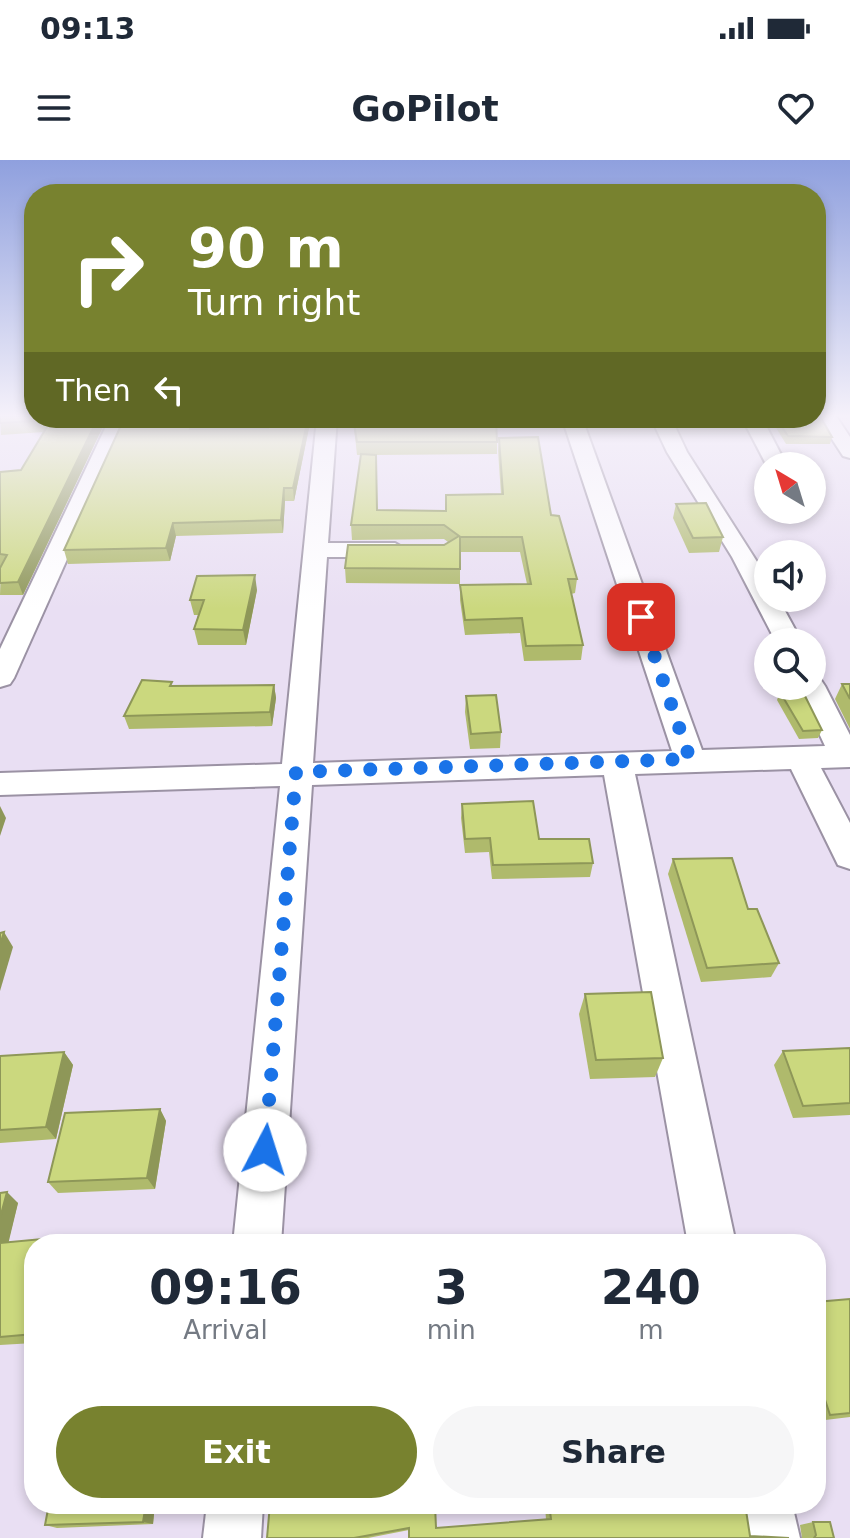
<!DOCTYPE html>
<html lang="en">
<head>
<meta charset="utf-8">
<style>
	body { margin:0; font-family:"DejaVu Sans",sans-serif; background:#f6f6f7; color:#1f2937; height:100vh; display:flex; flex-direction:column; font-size:30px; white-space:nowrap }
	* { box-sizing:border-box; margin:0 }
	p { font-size:26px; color:#747a83 }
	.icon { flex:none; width:44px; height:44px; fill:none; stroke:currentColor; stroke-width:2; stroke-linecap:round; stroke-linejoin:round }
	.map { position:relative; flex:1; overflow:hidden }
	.drawer { position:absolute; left:24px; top:1074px; width:802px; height:280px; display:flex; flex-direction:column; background:#fff; border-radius:32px; box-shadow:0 4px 12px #0003 }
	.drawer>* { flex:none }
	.guide { position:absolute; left:24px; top:24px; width:802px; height:244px; border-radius:32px; box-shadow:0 4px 12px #0003; background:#78822f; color:#fff; overflow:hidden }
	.needle { width:52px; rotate:322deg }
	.tools { position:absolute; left:754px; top:292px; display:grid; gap:16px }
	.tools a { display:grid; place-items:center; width:72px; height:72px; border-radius:50%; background:#fff; box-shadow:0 4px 12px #0003; font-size:40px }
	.pin { position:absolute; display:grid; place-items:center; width:68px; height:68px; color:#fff; margin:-34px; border-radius:16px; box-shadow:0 4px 12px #0006 }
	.me { position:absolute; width:88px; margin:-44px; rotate:5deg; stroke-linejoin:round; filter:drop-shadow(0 0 6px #0008) }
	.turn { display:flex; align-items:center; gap:28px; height:168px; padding:0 32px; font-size:36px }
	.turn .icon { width:104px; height:104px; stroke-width:2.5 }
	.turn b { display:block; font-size:56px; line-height:68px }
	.then { display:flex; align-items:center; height:76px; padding:0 32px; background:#0003; gap:16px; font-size:30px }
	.eta { display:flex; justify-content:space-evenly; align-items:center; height:136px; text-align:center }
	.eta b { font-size:48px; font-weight:700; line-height:56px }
	.action { display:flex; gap:16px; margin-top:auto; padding:16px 32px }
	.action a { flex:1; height:92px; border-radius:48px; background:#78822f; color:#fff; font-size:32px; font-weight:700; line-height:92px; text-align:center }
	.action a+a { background:#f6f6f7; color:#1f2937 }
	.status { display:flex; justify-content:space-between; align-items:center; height:56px; padding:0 40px; background:#fff; direction:ltr }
	.status svg { height:22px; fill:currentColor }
	header { display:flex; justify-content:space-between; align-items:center; height:104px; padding:0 32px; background:#fff; font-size:36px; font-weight:700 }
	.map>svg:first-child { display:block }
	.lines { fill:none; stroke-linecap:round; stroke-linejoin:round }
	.minor-casing { stroke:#9b92a4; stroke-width:4 }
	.minor { fill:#fff; fill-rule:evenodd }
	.wall { fill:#afba6c }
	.shaded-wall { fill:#8e9758 }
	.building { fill:#cbd87e; stroke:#8e9758; stroke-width:2 }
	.route { stroke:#1a73e8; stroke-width:14; stroke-dasharray:0 25.2 }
</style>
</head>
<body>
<div class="status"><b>09:13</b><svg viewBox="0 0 49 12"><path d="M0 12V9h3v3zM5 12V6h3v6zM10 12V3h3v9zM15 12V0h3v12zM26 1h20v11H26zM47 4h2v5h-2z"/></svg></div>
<header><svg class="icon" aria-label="menu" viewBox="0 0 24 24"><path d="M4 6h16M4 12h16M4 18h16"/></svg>GoPilot<svg class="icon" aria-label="heart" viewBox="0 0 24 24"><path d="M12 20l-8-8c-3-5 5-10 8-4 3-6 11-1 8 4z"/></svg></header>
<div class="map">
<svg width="850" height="1378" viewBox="0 0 850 1378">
	<rect width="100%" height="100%" fill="#e9dff3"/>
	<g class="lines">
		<g class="minor-casing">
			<g id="minor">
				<path d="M817 256H836L850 277V298L843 296Z"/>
				<path d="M110 258H130L14 518 10 524 0 527V489Z"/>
				<path d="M317 258H337L328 383H395L407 390 395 397H327L313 603 672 591 562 258H582L702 590 825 586 797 526H812V517L821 520 825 526 850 575V607L821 608 850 663V709L838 705 791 609 635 614 736 1084H688L604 615 312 625 281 1084H233L280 626 0 635V613L282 604Z"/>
				<path d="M651 258H671L687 292 768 419V438H778L802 482H776L732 397 667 292Z"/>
				<path d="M742 258H762L787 306 768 308Z"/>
				<path d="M207 1344H263L261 1378H203Z"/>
				<path d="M736 1344H792L800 1378H742Z"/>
			</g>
		</g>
		<use href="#minor" class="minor"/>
	</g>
	<g class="wall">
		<path d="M0 256 34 258H107L23 435H0L1 406H0V312L21 310 44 272 1 275Z"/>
		<path d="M269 258H311L294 341H285L283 373 176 376 170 401 68 404 64 390 194 269 268 268Z"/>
		<path d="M353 258H496L497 282V294L375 295 377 350 445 351 446 335 501 334 498 291 499 278 551 355 577 419 575 433 571 434 583 485 581 500 524 501 520 473 465 475 460 440V425L527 424 520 392H460V424L346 423 345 408 444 385 448 382 444 379 352 380 351 365 361 295H357Z"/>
		<path d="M770 258H816L832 277 830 284H786Z"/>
		<path d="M676 344 723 377 719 392 689 393 673 358Z"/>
		<path d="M257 430 246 485H198L194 469 198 455H194L190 440Z"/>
		<path d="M842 524H850V569L835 539Z"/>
		<path d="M274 525 276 538 272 566 129 569 124 556Z"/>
		<path d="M780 532 822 570 818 578 799 579 777 540Z"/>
		<path d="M466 536 501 572 500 588 470 589 465 552Z"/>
		<path d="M462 644 593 703 590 717 492 719 489 692 465 693 461 658Z"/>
		<path d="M673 699 748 749 779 803 771 817 701 822 668 714Z"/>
		<path d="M585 834 663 898 655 917 590 919 579 854Z"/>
		<path d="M850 888V955L793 958 774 905 783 891Z"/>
		<path d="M64 892 73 905 56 979 0 983V896Z"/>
		<path d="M160 949 166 961 155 1029 58 1033 48 1022Z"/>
		<path d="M0 1033 18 1043 8 1082 34 1084V1183L0 1185Z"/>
		<path d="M850 1139V1257L817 1261 816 1257V1142Z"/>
		<path d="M155 1344 153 1364 57 1368 45 1365Z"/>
		<path d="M270 1344H435L436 1368 546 1360 545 1344H745L750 1376 789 1378H409V1370L368 1378H267Z"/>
		<path d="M813 1362 834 1378H802L800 1365Z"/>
	</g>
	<g class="shaded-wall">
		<path d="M98 258H107L23 435 18 422Z"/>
		<path d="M308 258H311L294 341 293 328Z"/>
		<path d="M284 328 285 341 283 373 281 360Z"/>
		<path d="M173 363 176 376 170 401 166 388Z"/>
		<path d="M255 415 257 430 246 485 243 470Z"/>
		<path d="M274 525 276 538 272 566 270 552Z"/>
		<path d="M0 646 6 658 0 676Z"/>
		<path d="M4 772 13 787 0 831V785Z"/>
		<path d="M64 892 73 905 56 979 46 967Z"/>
		<path d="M160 949 166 961 155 1029 147 1018Z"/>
		<path d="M7 1032 18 1043 6 1093 0 1088V1058Z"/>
		<path d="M63 1077 70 1084H62Z"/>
		<path d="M146 1344H155L153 1364 143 1362Z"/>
	</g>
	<g class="building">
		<path d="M0 256H34V258H98L18 422 0 423V408L7 395 0 394V312L21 310 51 260 0 263Z"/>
		<path d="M816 256H820L832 277 788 276 776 258H816Z"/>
		<path d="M269 258H308L293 328H284L281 360 173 363 166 388 64 390 123 261H193L190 269 268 268Z"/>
		<path d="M353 258H496L497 282H357Z"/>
		<path d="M538 277 551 355 559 356 577 419H568L583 485 526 486 522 458 465 460 460 425 531 424 522 377H460V409L345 408 348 385H444L459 376 444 365H351L361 294 376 295 377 350 446 351V335L503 334 499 278Z"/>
		<path d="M706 343 723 377 693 378 676 344Z"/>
		<path d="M255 415 243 470 194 469 204 440H190L197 416Z"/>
		<path d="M142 520 172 522 170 526 274 525 270 552 124 556Z"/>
		<path d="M842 524H850V539Z"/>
		<path d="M780 532H803L822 570 803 571Z"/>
		<path d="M496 535 501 572 471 574 466 536Z"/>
		<path d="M533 641 539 679H589L593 703 493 705 490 678 465 679 462 644Z"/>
		<path d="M732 698 748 749H757L779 803 707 808 673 699Z"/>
		<path d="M4 772 0 785V773Z"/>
		<path d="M651 832 663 898 596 900 585 834Z"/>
		<path d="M850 888V943L803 946 783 891Z"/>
		<path d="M64 892 46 967 0 970V896Z"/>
		<path d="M160 949 147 1018 48 1022 65 953Z"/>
		<path d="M7 1032 0 1058V1033Z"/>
		<path d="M63 1077 62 1084H34V1174L0 1177V1083Z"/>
		<path d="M850 1139V1253L830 1255 816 1212V1142Z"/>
		<path d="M49 1344H146L143 1362 45 1365Z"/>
		<path d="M270 1344H435L436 1368 551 1359 549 1344H745L750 1376 789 1378H409V1368L354 1378H267Z"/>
		<path d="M813 1362H830L834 1378H814L816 1375Z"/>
	</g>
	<linearGradient id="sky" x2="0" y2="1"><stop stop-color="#8fa0de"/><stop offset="0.57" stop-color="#f5f1fa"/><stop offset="1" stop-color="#f5f1fa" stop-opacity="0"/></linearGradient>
	<rect width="850" height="449" fill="url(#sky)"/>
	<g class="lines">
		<path class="route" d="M265 990 296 612 690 599 641 457"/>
	</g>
</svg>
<div class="tools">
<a><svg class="needle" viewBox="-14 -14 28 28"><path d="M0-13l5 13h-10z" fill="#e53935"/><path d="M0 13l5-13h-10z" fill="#747a83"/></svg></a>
<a><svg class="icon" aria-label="sound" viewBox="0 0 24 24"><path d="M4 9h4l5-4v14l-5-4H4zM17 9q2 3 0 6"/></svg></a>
<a><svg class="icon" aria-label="search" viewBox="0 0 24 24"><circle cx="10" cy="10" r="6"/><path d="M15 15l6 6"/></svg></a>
</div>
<div class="pin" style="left:641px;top:457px;background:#d93025"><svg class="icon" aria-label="arrive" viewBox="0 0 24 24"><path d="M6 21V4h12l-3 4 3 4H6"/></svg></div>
<svg class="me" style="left:265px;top:990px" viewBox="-20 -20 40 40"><circle r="19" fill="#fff"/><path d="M0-13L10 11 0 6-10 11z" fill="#1a73e8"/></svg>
<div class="guide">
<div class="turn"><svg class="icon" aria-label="right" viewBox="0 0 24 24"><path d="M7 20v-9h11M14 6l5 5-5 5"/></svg><div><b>90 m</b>Turn right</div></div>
<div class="then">Then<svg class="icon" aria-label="left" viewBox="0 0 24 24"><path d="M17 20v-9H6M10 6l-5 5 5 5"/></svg></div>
</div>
<section class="drawer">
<div class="eta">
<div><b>09:16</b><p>Arrival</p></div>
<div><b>3</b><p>min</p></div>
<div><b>240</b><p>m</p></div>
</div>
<div class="action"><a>Exit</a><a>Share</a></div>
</section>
</div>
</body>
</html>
